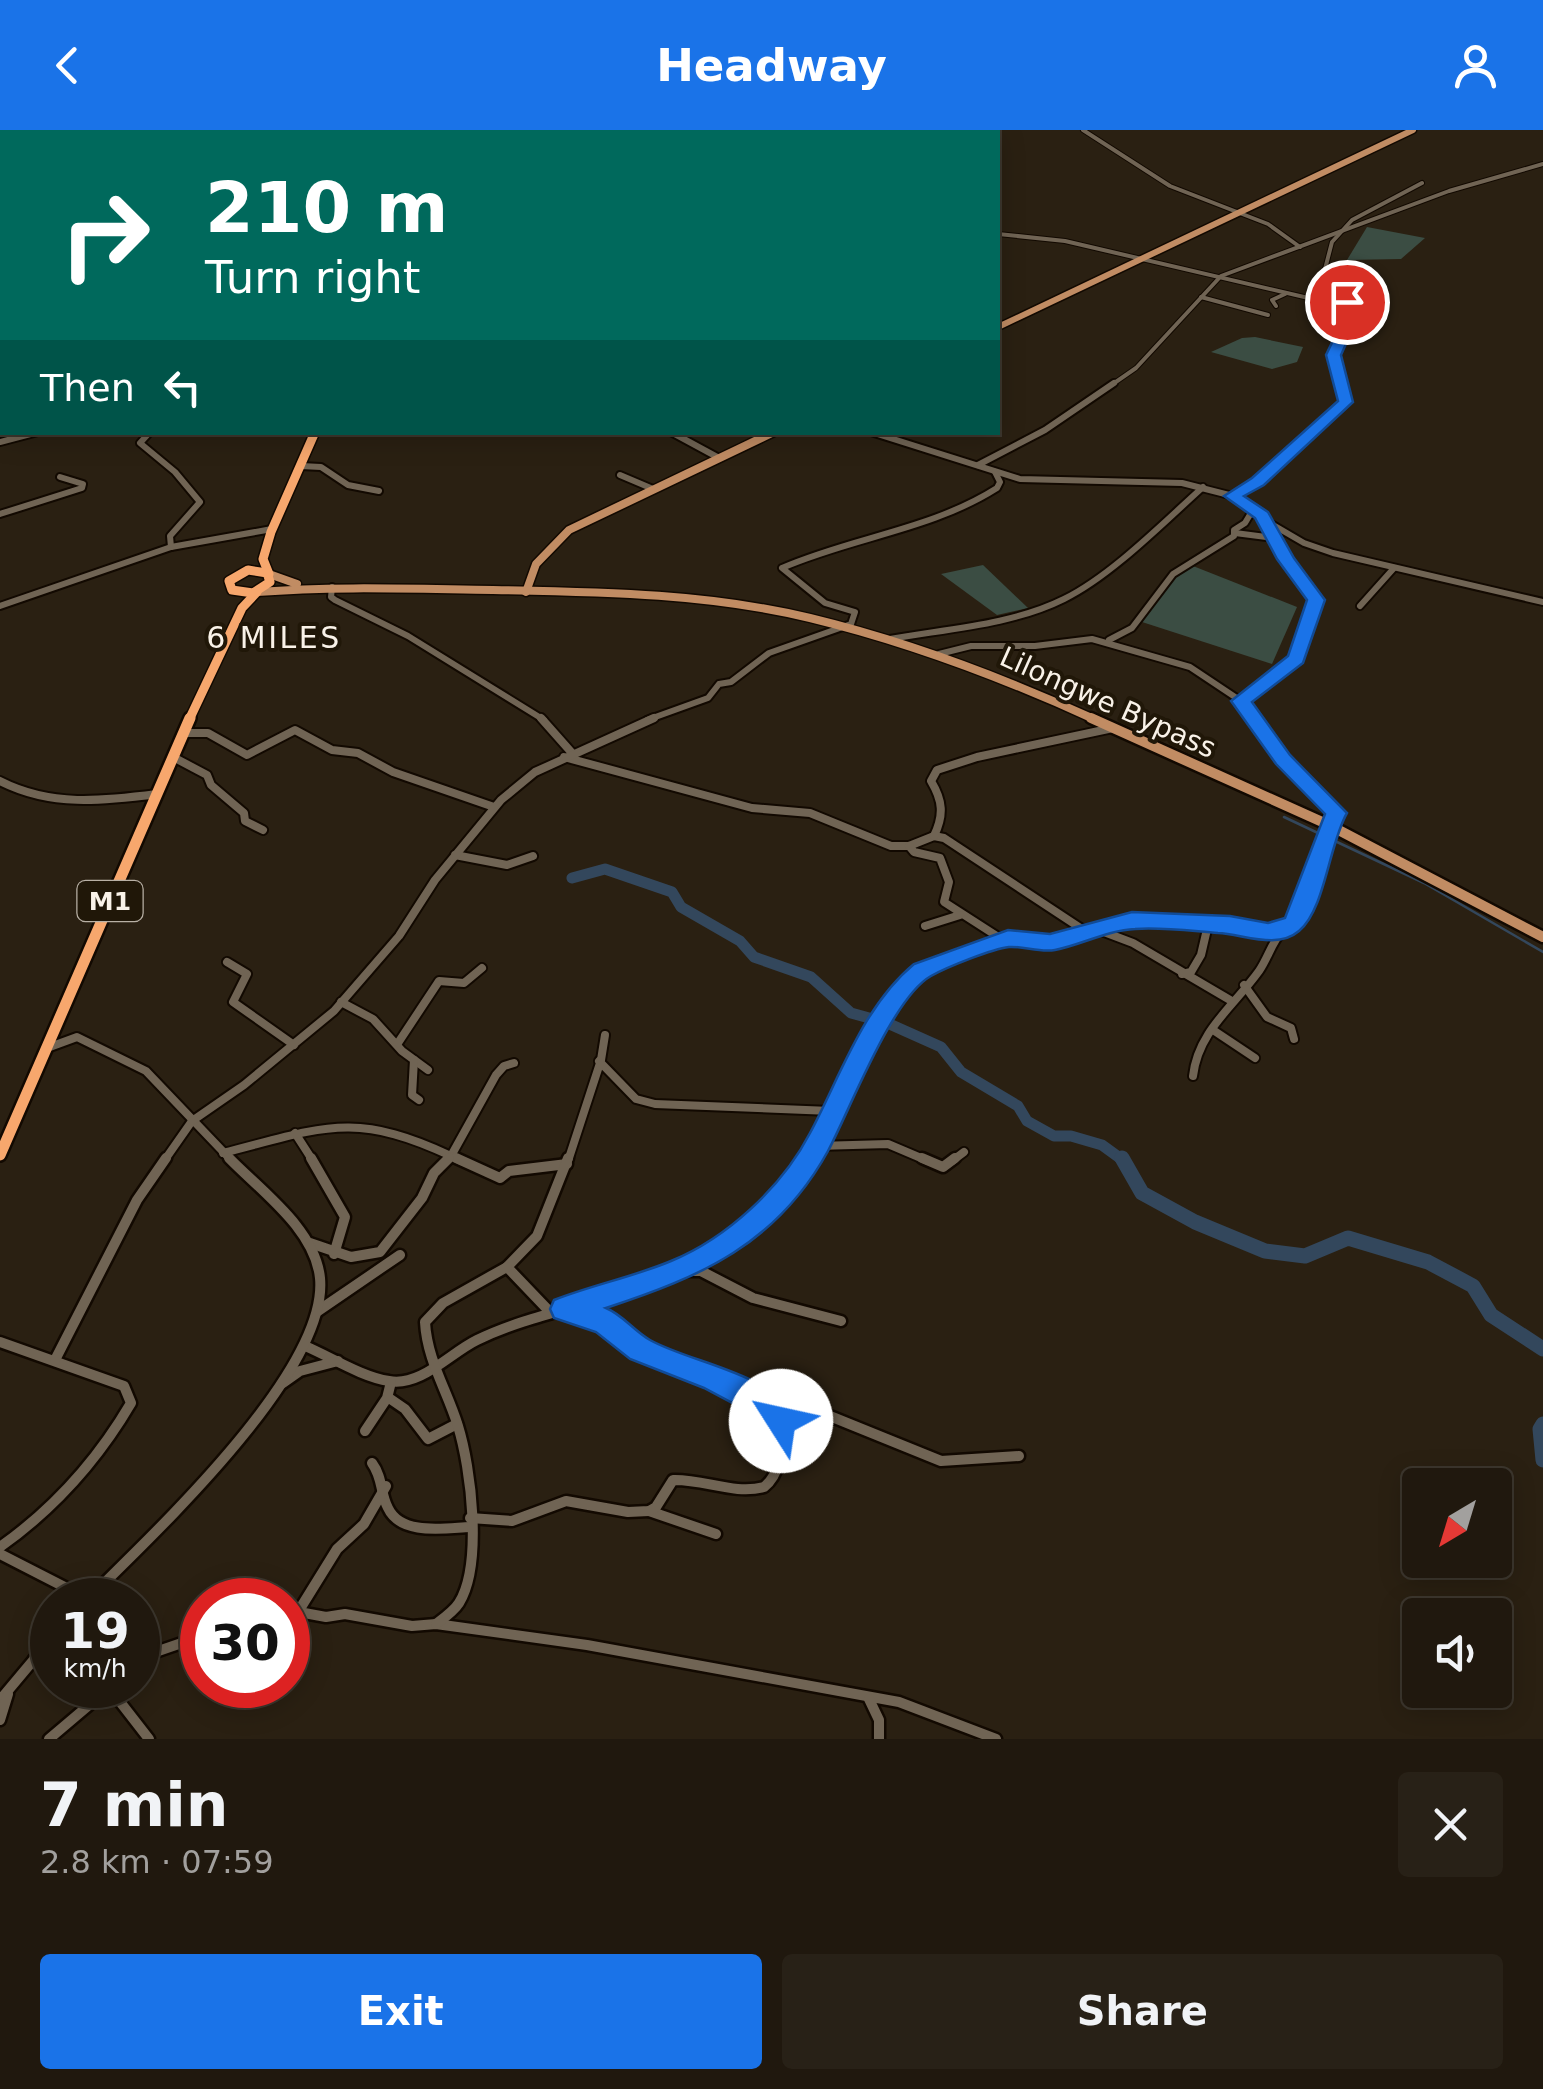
<!DOCTYPE html>
<html lang="en">
<head>
<meta charset="utf-8">
<style>
	body { margin:0; font-family:"DejaVu Sans",sans-serif; background:#282117; color:#f1f3f6; height:100vh; display:flex; flex-direction:column; font-size:38px; white-space:nowrap }
	* { box-sizing:border-box; margin:0 }
	p { font-size:32px; color:#a2a09e }
	.icon { flex:none; width:55px; height:55px; fill:none; stroke:currentColor; stroke-width:2; stroke-linecap:round; stroke-linejoin:round }
	.map { position:relative; height:1609px; overflow:hidden }
	.sheet { display:flex; flex-direction:column; background:#20180e; flex:1 }
	.sheet>* { flex:none }
	.guide { position:absolute; left:0px; top:0px; width:1000px; height:305px; box-shadow:0 5px 25px #0003,0 0 0 2px #3d372e; background:#00695c; color:#fff; overflow:hidden }
	.needle { width:65px; rotate:218deg }
	.fabs { position:absolute; left:1402px; top:1338px; display:grid; gap:20px }
	.fabs a { display:grid; place-items:center; width:110px; height:110px; border-radius:10px; background:#20180e; box-shadow:0 5px 25px #0003,0 0 0 2px #3d372e; font-size:50px }
	.speed { position:absolute; left:30px; top:1448px; display:flex; gap:20px; font-size:50px; font-weight:700; text-align:center }
	.speed>* { display:grid; place-content:center; width:130px; height:130px; border-radius:50%; background:#20180e; box-shadow:0 5px 25px #0003,0 0 0 2px #3d372e; line-height:1 }
	.speed small { font-size:25px; font-weight:400 }
	.speed .limit { border:15px solid #d22; background:#fff; color:#111 }
	.pin { position:absolute; display:grid; place-items:center; width:85px; height:85px; color:#fff; margin:-42px; border:5px solid #fff; border-radius:50%; box-shadow:0 2px 10px #0007 }
	.me { position:absolute; width:110px; margin:-55px; rotate:305deg; stroke-linejoin:round; filter:drop-shadow(0 0 8px #0008) }
	.turn { display:flex; align-items:center; gap:35px; height:210px; padding:0 40px; font-size:45px }
	.turn .icon { width:130px; height:130px; stroke-width:2.5 }
	.turn b { display:block; font-size:70px; line-height:85px }
	.then { display:flex; align-items:center; height:95px; padding:0 40px; background:#0003; gap:20px; font-size:38px }
	.round { display:grid; place-items:center; flex:none; width:105px; height:105px; border-radius:10px; background:#282117 }
	.head { display:flex; align-items:center; justify-content:space-between; height:170px; padding:0 40px }
	h1 { font-size:60px; font-weight:600; line-height:75px }
	.button { display:flex; gap:20px; margin-top:auto; padding:20px 40px }
	.button a { flex:1; height:115px; border-radius:10px; background:#1a73e8; color:#fff; font-size:40px; font-weight:600; line-height:115px; text-align:center }
	.button a+a { background:#282117; color:#f1f3f6 }
	header { display:flex; justify-content:space-between; align-items:center; height:130px; padding:0 40px; background:#1a73e8; color:#fff; font-size:45px; font-weight:600 }
	.map>svg:first-child { display:block }
	.green { fill:#3b4d43 }
	.lines { fill:none; stroke-linecap:round; stroke-linejoin:round }
	.stream { stroke:#33475c; stroke-width:2.5 }
	.river-far1 { stroke:#33475c; stroke-width:11 }
	.river { stroke:#33475c; stroke-width:15 }
	.minor-far3-casing { stroke:#120901; stroke-width:6 }
	.minor-far2-casing { stroke:#120901; stroke-width:10 }
	.minor-far1-casing { stroke:#120901; stroke-width:12 }
	.minor-casing { stroke:#120901; stroke-width:15 }
	.major-far2-casing { stroke:#120901; stroke-width:9 }
	.major-far1-casing { stroke:#120901; stroke-width:11 }
	.major-casing { stroke:#120901; stroke-width:15 }
	.highway-far1-casing { stroke:#120901; stroke-width:12 }
	.highway-casing { stroke:#120901; stroke-width:16 }
	.minor-far3 { stroke:#706454; stroke-width:4 }
	.minor-far2 { stroke:#706454; stroke-width:6 }
	.minor-far1 { stroke:#706454; stroke-width:8 }
	.minor { stroke:#706454; stroke-width:10 }
	.major-far2 { stroke:#c18c63; stroke-width:6 }
	.major-far1 { stroke:#c18c63; stroke-width:8 }
	.major { stroke:#c18c63; stroke-width:10 }
	.highway-far1 { stroke:#f7a76d; stroke-width:9 }
	.highway { stroke:#f7a76d; stroke-width:11 }
	.route { fill:#1a73e8; stroke:#114b97; stroke-width:2.5 }
	.labels { text-anchor:middle; stroke-width:8; stroke-linejoin:round; paint-order:stroke }
	.shield { fill:#201708; stroke:#b8b0a5; stroke-width:2.5 }
	.shield-label { font-size:25px; font-weight:bold; fill:#f9f2e8 }
	.street-label { font-size:28px; fill:#f9f2e8; stroke:#201708 }
	.neighbourhood-label { font-size:30px; letter-spacing:2.5px; fill:#f9f2e8; stroke:#201708 }
</style>
</head>
<body>
<header><svg class="icon" aria-label="back" viewBox="0 0 24 24"><path d="M15 5l-7 7 7 7"/></svg>Headway<svg class="icon" aria-label="person" viewBox="0 0 24 24"><circle cx="12" cy="8" r="4"/><path d="M4 21q1-7 8-7t8 7"/></svg></header>
<div class="map">
<svg width="1543" height="1609" viewBox="0 0 1543 1609">
	<rect width="100%" height="100%" fill="#2a2012"/>
	<g class="green">
		<path d="M1367 97 1425 108 1401 129 1347 130Z"/>
		<path d="M1255 207 1303 217 1297 232 1272 239 1211 222 1242 208Z"/>
		<path d="M983 435 1028 478 997 485 941 444Z"/>
		<path d="M1193 436 1297 477 1272 534 1142 492 1163 456Z"/>
	</g>
	<g class="lines">
		<path class="stream" d="M1284 687 1424 753 1543 822"/>
		<g class="river-far1">
			<path d="M572 748 605 739 672 762 681 777 740 811 754 827 811 847 851 883 880 891"/>
			<path d="M885 892 941 917 961 942 1018 976 1027 991 1054 1006H1071L1102 1015 1124 1031"/>
		</g>
		<g class="river">
			<path d="M1122 1028 1142 1063 1195 1092 1265 1121 1305 1126 1348 1108 1428 1132 1473 1156 1491 1185 1543 1219"/>
			<path d="M1543 1294 1540 1299 1543 1330"/>
		</g>
		<g class="minor-far3-casing">
			<g id="minor-far3">
				<path d="M426 0 432 2"/>
				<path d="M1083 0 1170 56 1268 94 1300 117"/>
				<path d="M56 2 74 0"/>
				<path d="M106 2 115 0"/>
				<path d="M309 2 315 0"/>
				<path d="M998 104 1065 111 1317 170 1342 186 1346 198 1333 227 1341 256"/>
				<path d="M1201 167 1268 185"/>
				<path d="M1317 170 1332 112 1352 90 1422 53"/>
				<path d="M1276 176 1272 170 1285 164"/>
				<path d="M1337 182 1351 171"/>
				<path d="M1110 256 1136 238 1221 146 1449 61 1543 34"/>
			</g>
		</g>
		<g class="minor-far2-casing">
			<g id="minor-far2">
				<path d="M150 302 140 313 175 342 200 372 170 406 171 417"/>
				<path d="M671 302 719 328"/>
				<path d="M871 302 1020 349 1182 353 1233 366 1262 385 1286 429 1316 470 1296 529 1241 571 1255 590"/>
				<path d="M0 312 38 302"/>
				<path d="M978 335 1045 300 1114 253"/>
				<path d="M301 336 321 337 348 355 379 361"/>
				<path d="M620 345 653 359"/>
				<path d="M1233 366 1258 351 1346 272 1341 253"/>
				<path d="M0 384 82 358 83 354 60 347"/>
				<path d="M1266 391 1304 413 1333 423 1543 472"/>
				<path d="M1235 403 1274 408"/>
				<path d="M332 457 331 467 335 470 408 506 544 590"/>
				<path d="M0 476 171 417 272 399"/>
				<path d="M1360 476 1394 438"/>
				<path d="M890 509C946 499 1012 495 1064 469 1111 446 1163 393 1203 357"/>
				<path d="M1109 510 1132 498 1173 444 1234 406V400L1245 393 1254 378"/>
				<path d="M939 524 971 516H1035L1092 509 1190 537 1241 571"/>
				<path d="M647 590 708 568 719 554 731 552 769 523 851 494 855 482 825 473 782 438C853 407 931 400 997 358L1000 352 995 342"/>
			</g>
		</g>
		<g class="minor-far1-casing">
			<g id="minor-far1">
				<path d="M541 588 572 623"/>
				<path d="M184 603H208L247 625 295 600 332 620 358 623 393 642 494 677"/>
				<path d="M173 627 207 645 211 655 244 683 245 691 263 700"/>
				<path d="M564 627 752 678 810 683 891 716H909L934 706 944 708 1085 801"/>
				<path d="M0 651C51 677 102 671 157 664"/>
				<path d="M934 706C944 685 943 671 931 651L937 640 977 627 1113 598"/>
				<path d="M909 716 914 722 940 728 949 752 944 772 1003 810"/>
				<path d="M455 725 507 735 533 726"/>
				<path d="M925 796 960 785"/>
				<path d="M1096 799 1133 813 1230 870"/>
				<path d="M227 832 247 844 233 872 294 915"/>
				<path d="M1182 844 1191 842 1201 825 1208 795"/>
				<path d="M1244 855 1267 887 1291 898 1294 909"/>
				<path d="M341 872 373 889 402 921 428 940"/>
				<path d="M1213 900 1255 928"/>
				<path d="M398 913 439 851 464 853 482 838"/>
				<path d="M47 918 77 907 146 941 232 1031"/>
				<path d="M414 930 412 965 419 970"/>
				<path d="M599 931 636 969 655 974 831 981"/>
				<path d="M1193 946C1198 901 1234 876 1259 841 1268 828 1271 814 1282 801"/>
				<path d="M295 1003 313 1031"/>
				<path d="M817 1016 888 1014 928 1031"/>
				<path d="M223 1023C322 998 353 980 451 1026L496 945 504 936 514 933"/>
				<path d="M164 1031 192 991 244 955 334 881 399 806 435 750 501 670 535 642 654 588"/>
				<path d="M446 1031 451 1026 461 1031"/>
				<path d="M568 1031 601 930 605 905"/>
				<path d="M806 1031C849 971 863 888 922 840L1007 808 1050 812 1132 790 1286 800 1302 780 1336 683 1283 630 1253 588"/>
				<path d="M952 1031 964 1022"/>
			</g>
		</g>
		<g class="minor-casing">
			<g id="minor">
				<path d="M311 1028 345 1087 334 1124"/>
				<path d="M456 1028 500 1048 509 1041 567 1034"/>
				<path d="M922 1028 943 1037 955 1028"/>
				<path d="M310 1113 351 1127 380 1122 422 1068 434 1043 449 1028"/>
				<path d="M685 1141H701L753 1168 841 1191"/>
				<path d="M568 1180 604 1191 640 1219 757 1271 787 1280H815L941 1331 1019 1326"/>
				<path d="M318 1181 400 1125"/>
				<path d="M551 1183 507 1137 537 1106 568 1028"/>
				<path d="M0 1212 124 1256 131 1273C97 1331 55 1378 0 1417"/>
				<path d="M305 1216C331 1227 362 1247 389 1251 421 1257 450 1223 477 1210 516 1191 558 1182 599 1170 688 1141 753 1105 808 1028"/>
				<path d="M55 1230 137 1070 166 1028"/>
				<path d="M283 1253 300 1241 338 1231"/>
				<path d="M389 1268 405 1279 428 1309 457 1294"/>
				<path d="M365 1301 387 1268 391 1252"/>
				<path d="M372 1333C383 1348 380 1363 388 1378 401 1406 445 1398 470 1397"/>
				<path d="M649 1381 716 1404"/>
				<path d="M470 1388 512 1391 566 1371 628 1382 649 1381 656 1377 673 1350C704 1349 734 1365 764 1357 784 1341 780 1314 781 1291L770 1278"/>
				<path d="M0 1424 88 1469"/>
				<path d="M87 1470C150 1407 329 1242 320 1148 315 1099 261 1061 229 1028"/>
				<path d="M288 1480 326 1487 345 1484 412 1496 436 1494 587 1515 899 1572 996 1609"/>
				<path d="M298 1482 337 1419 364 1394 386 1356"/>
				<path d="M436 1494C444 1488 454 1481 459 1473 483 1434 471 1338 458 1296 447 1260 427 1230 425 1192L443 1173 507 1137"/>
				<path d="M138 1528 202 1506"/>
				<path d="M34 1529 52 1530"/>
				<path d="M107 1555 149 1609"/>
				<path d="M869 1569 879 1590V1609"/>
				<path d="M0 1570 52 1508"/>
				<path d="M0 1590 8 1564"/>
				<path d="M49 1609 108 1559"/>
			</g>
		</g>
		<g class="major-far2-casing">
			<path id="major-far2" d="M998 197 1413 0"/>
		</g>
		<g class="major-far1-casing">
			<g id="major-far1">
				<path d="M269 444 297 454"/>
				<path d="M257 462C336 456 414 459 493 460 599 462 706 463 810 488 909 512 1004 548 1096 590"/>
				<path d="M526 462 536 434 569 400 774 302"/>
			</g>
		</g>
		<g class="major-casing">
			<path id="major" d="M1091 588 1329 695 1543 807"/>
		</g>
		<g class="highway-far1-casing">
			<g id="highway-far1">
				<path d="M248 440 267 443 270 452 253 463 232 460 229 451Z"/>
				<path d="M269 444 263 429 271 402 315 302"/>
				<path d="M189 590 242 478 257 462"/>
			</g>
		</g>
		<g class="highway-casing">
			<path id="highway" d="M0 1025 190 588"/>
		</g>
		<use href="#minor-far3" class="minor-far3"/>
		<use href="#minor-far2" class="minor-far2"/>
		<use href="#minor-far1" class="minor-far1"/>
		<use href="#minor" class="minor"/>
		<use href="#major-far2" class="major-far2"/>
		<use href="#major-far1" class="major-far1"/>
		<use href="#major" class="major"/>
		<use href="#highway-far1" class="highway-far1"/>
		<use href="#highway" class="highway"/>
	</g>
	<path class="route" d="M1342 169 1354 172 1345 183 1354 196 1341 225 1353 272 1264 355 1244 366 1268 382 1294 428 1325 470 1303 533 1252 572 1290 625 1347 683C1329 714 1325 780 1299 801 1277 820 1243 804 1218 803 1191 801 1162 797 1135 799 1108 800 1081 815 1055 820 1040 823 1024 816 1009 817 992 819 947 837 931 846 892 868 850 980 828 1021 777 1114 701 1147 606 1178 623 1185 634 1201 650 1210 693 1234 776 1243 796 1291L791 1301 781 1306 771 1301 766 1291 704 1258 630 1229 596 1202 554 1188 550 1179 554 1170C592 1155 633 1147 671 1131 727 1108 782 1057 810 1003 840 947 863 876 914 834L1008 800 1050 804 1132 782 1230 786 1268 793 1285 788 1325 684 1276 634 1231 571 1288 526 1307 470 1277 429 1255 388 1224 366 1252 348 1338 271 1326 225 1340 196 1330 182Z"/>
	<g class="labels">
		<rect class="shield" x="77.5" y="751" width="65" height="40" rx="8"/>
		<g class="shield-label">
			<text x="110" y="780">M1</text>
		</g>
		<g class="street-label">
			<text transform="translate(1108 572) rotate(24)" y="10">Lilongwe Bypass</text>
		</g>
		<g class="neighbourhood-label">
			<text x="274" y="518">6 MILES</text>
		</g>
	</g>
</svg>
<div class="fabs">
<a><svg class="needle" viewBox="-14 -14 28 28"><path d="M0-13l5 13h-10z" fill="#e53935"/><path d="M0 13l5-13h-10z" fill="#a2a09e"/></svg></a>
<a><svg class="icon" aria-label="sound" viewBox="0 0 24 24"><path d="M4 9h4l5-4v14l-5-4H4zM17 9q2 3 0 6"/></svg></a>
</div>
<div class="speed"><div>19<small>km/h</small></div><div class="limit">30</div></div>
<div class="pin" style="left:1347px;top:172px;background:#d93025"><svg class="icon" aria-label="arrive" viewBox="0 0 24 24"><path d="M6 21V4h12l-3 4 3 4H6"/></svg></div>
<svg class="me" style="left:781px;top:1291px" viewBox="-20 -20 40 40"><circle r="19" fill="#fff"/><path d="M0-13L10 11 0 6-10 11z" fill="#1a73e8"/></svg>
<div class="guide">
<div class="turn"><svg class="icon" aria-label="right" viewBox="0 0 24 24"><path d="M7 20v-9h11M14 6l5 5-5 5"/></svg><div><b>210 m</b>Turn right</div></div>
<div class="then">Then<svg class="icon" aria-label="left" viewBox="0 0 24 24"><path d="M17 20v-9H6M10 6l-5 5 5 5"/></svg></div>
</div>
</div>
<section class="sheet">
<div class="head"><div><h1>7 min</h1><p>2.8 km · 07:59</p></div><a class="round"><svg class="icon" aria-label="close" viewBox="0 0 24 24"><path d="M6 6l12 12M18 6L6 18"/></svg></a></div>
<div class="button"><a>Exit</a><a>Share</a></div>
</section>
</body>
</html>
